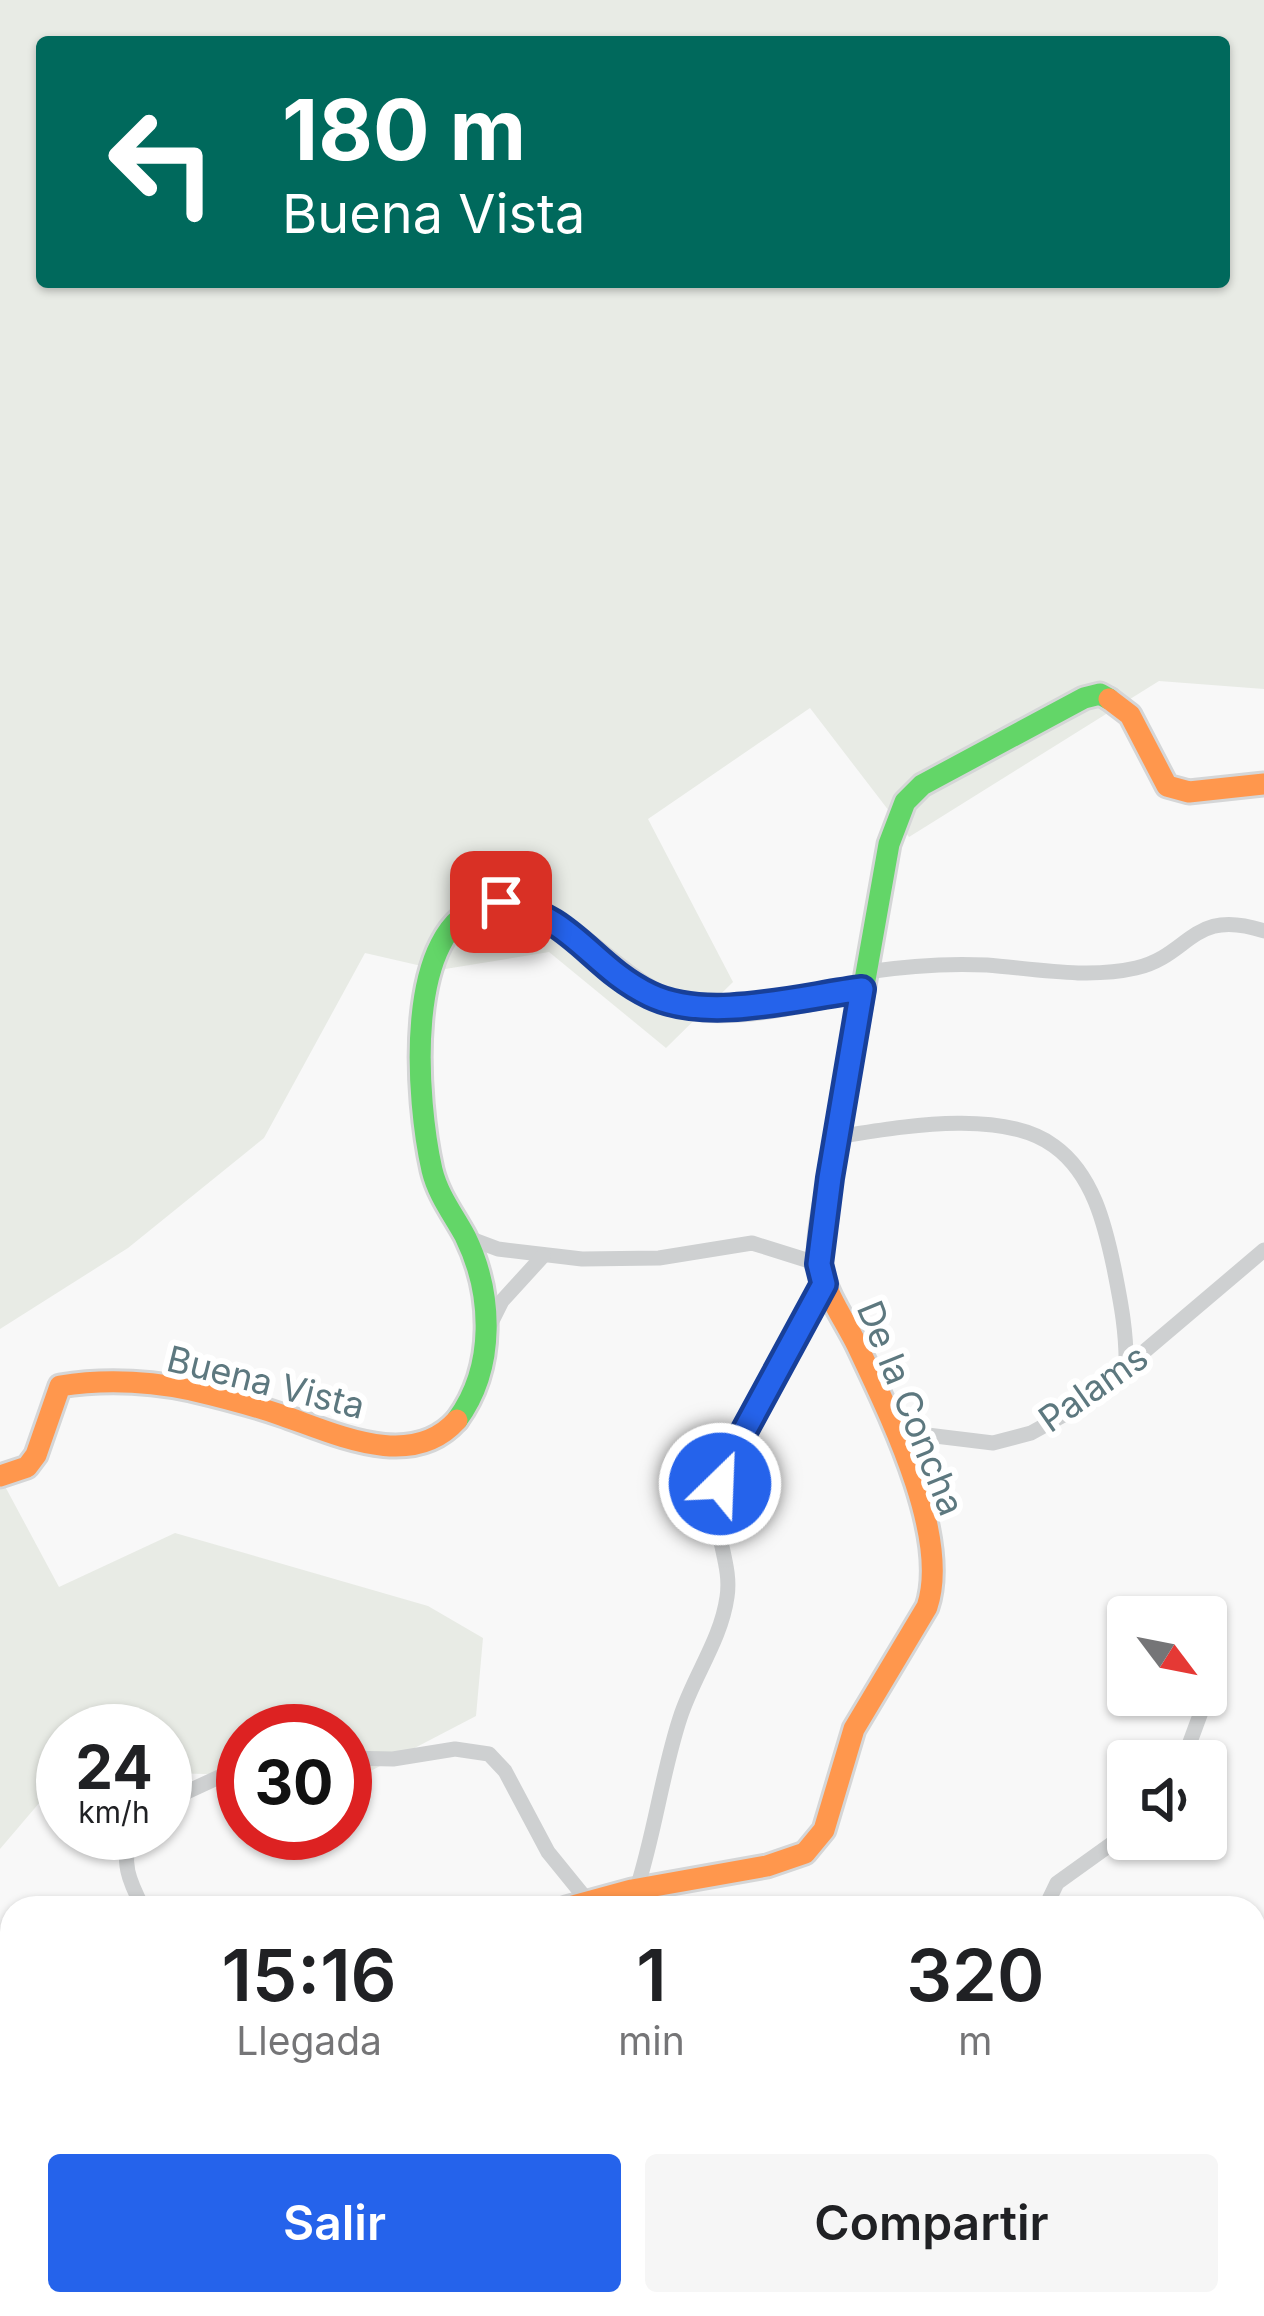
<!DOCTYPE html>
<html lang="es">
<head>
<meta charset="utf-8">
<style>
	body { margin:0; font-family:Inter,sans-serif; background:#f6f6f6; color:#202124; height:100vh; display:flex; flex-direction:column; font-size:45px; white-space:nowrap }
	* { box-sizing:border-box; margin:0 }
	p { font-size:39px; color:#757577 }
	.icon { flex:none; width:66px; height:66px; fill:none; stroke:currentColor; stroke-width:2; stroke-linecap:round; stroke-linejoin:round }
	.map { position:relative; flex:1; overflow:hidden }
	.details { position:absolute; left:0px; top:1896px; width:1266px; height:420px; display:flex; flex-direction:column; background:#fff; border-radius:36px 36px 0 0; box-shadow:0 3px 9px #0004 }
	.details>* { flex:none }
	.top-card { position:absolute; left:36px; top:36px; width:1194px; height:252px; border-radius:12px; box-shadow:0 3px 9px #0004; background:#00695c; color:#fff; overflow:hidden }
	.needle { width:78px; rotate:122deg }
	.controls { position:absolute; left:1107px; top:1596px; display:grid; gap:24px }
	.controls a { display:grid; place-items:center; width:120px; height:120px; border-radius:12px; background:#fff; box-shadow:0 3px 9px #0004; font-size:60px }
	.speed { position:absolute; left:36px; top:1704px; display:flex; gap:24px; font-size:60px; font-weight:700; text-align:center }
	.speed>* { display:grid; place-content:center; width:156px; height:156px; border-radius:50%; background:#fff; box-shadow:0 3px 9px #0004; line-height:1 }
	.speed small { font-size:30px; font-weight:400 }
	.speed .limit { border:18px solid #d22; background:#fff; color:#111 }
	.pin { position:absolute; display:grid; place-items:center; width:102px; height:102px; color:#fff; margin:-51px; border-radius:24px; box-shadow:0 6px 18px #0006 }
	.me { position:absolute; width:132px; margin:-66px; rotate:24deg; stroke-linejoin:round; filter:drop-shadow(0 0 9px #0008) }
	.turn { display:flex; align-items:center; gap:42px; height:252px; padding:0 48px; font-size:54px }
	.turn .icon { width:156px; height:156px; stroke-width:2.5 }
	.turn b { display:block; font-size:84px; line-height:102px }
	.eta { display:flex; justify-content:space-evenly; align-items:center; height:204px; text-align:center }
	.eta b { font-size:72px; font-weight:600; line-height:84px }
	.button { display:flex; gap:24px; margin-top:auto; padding:24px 48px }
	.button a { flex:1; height:138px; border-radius:12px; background:#2563eb; color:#fff; font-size:48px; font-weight:600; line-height:138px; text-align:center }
	.button a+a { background:#f6f6f6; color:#202124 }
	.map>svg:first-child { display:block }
	.green { fill:#e8ebe5; fill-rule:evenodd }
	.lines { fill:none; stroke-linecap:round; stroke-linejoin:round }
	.fast-casing { stroke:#d5d6d7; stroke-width:27 }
	.slow-casing { stroke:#d5d6d7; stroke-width:27 }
	.jam-casing { stroke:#d5d6d7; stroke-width:27 }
	.street { stroke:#ced0d1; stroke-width:15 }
	.fast { stroke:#63d668; stroke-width:21 }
	.slow { stroke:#ff974d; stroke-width:21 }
	.jam { stroke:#b3261e; stroke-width:21 }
	.route-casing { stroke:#184099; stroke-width:30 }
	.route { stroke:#2563eb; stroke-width:21 }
	.labels { text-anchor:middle; stroke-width:12; stroke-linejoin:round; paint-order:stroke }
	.street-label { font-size:36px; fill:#5d787f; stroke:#fff }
</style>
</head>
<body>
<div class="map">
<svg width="1264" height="2316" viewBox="0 0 1264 2316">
	<rect width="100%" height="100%" fill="#f8f8f8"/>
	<g class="green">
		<path d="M0 0H1264V689L1159 681 909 837 810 708 648 819 733 982 666 1048 549 952 439 970 365 953 264 1138 128 1248 0 1329ZM42 42H1224V282H42Z"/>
		<path d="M0 1477 59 1587 175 1533 428 1606 483 1638 476 1716 359 1777H345V1731H243V1775L165 1773V1731H63V1775L0 1849Z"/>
	</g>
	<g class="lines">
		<g class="fast-casing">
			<g id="fast">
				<path d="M833 1161 889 844 905 802 922 785 1084 698 1100 694 1109 699"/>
				<path d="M457 1420C496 1367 493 1293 465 1236 453 1214 438 1195 432 1170 417 1104 401 924 488 904"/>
			</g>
		</g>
		<g class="slow-casing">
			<g id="slow">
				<path d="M1109 699 1130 715 1167 786 1189 792 1264 784"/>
				<path d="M0 1476 27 1467 36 1455 60 1386C104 1379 147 1381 191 1390 221 1397 252 1405 281 1415 334 1433 411 1472 457 1420"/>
				<path d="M566 1908 632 1890 767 1866 805 1853 824 1830 854 1729 927 1607C951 1536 888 1411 857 1345 845 1321 828 1297 821 1271 814 1245 829 1189 833 1161"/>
			</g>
		</g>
		<g class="jam-casing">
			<g id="jam">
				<path d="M488 904C552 889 615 990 679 1005 736 1019 805 998 862 989"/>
				<path d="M0 2176 12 2173"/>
				<path d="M368 2304 378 2316"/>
			</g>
		</g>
		<g class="street">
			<path d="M866 972C906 966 947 963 987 965 1036 969 1088 979 1136 968 1191 955 1192 907 1264 931"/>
			<path d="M836 1137C896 1128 1001 1107 1054 1146 1093 1174 1105 1225 1114 1268 1121 1303 1127 1334 1126 1369"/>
			<path d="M466 1237 498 1249 582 1259 659 1258 752 1243 819 1264"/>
			<path d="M489 1327 502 1301 543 1256"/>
			<path d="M890 1424 919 1434 993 1443 1031 1433 1080 1406 1264 1250"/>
			<path d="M345 1758 393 1759 455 1749 489 1754 505 1771 548 1852 587 1900"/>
			<path d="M1183 1761 1207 1696"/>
			<path d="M165 1802 243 1766"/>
			<path d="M133 1833C119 1860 130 1883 143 1908"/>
			<path d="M637 1888C655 1832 662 1773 680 1718 693 1677 721 1640 727 1597 730 1578 725 1561 721 1542 716 1513 719 1488 728 1461L824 1284"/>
			<path d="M1045 1908 1057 1883 1128 1832"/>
			<path d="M1254 1995 1264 1969"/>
			<path d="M0 2013 12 2016"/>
			<path d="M1254 2026 1264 2080"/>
			<path d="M0 2074 12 2065"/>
			<path d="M1254 2209 1264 2208"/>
			<path d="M589 2304 595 2316"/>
			<path d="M727 2304 743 2316"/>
			<path d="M885 2304 886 2316"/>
			<path d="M680 2316 704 2304"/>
		</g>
		<use href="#fast" class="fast"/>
		<use href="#slow" class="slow"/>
		<use href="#jam" class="jam"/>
	</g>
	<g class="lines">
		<g class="route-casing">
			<path id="route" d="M501 902C575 917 590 966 650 995 708 1023 799 997 862 989L830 1178 819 1264 824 1284 728 1461 720 1484"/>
		</g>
		<use href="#route" class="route"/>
	</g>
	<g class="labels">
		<g class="street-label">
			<text transform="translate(266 1382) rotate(14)" y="13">Buena Vista</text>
			<text transform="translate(1093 1388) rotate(-35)" y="13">Palams</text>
			<text transform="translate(911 1408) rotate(68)" y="13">De la Concha</text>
		</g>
	</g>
</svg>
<div class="controls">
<a><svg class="needle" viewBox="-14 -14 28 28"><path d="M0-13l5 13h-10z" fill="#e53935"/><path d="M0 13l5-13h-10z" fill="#757577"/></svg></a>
<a><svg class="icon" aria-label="sound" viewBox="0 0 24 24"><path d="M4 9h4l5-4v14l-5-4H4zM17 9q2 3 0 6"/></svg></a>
</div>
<div class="speed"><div>24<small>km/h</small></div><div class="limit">30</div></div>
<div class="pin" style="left:501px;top:902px;background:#d93025"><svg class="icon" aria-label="arrive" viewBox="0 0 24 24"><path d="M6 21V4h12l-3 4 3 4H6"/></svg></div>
<svg class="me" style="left:720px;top:1484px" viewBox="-20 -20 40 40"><circle r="17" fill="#2563eb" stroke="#fff" stroke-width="3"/><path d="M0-11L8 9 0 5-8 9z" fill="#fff"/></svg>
<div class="top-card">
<div class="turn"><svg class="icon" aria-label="left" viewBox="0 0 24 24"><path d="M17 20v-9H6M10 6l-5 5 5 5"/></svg><div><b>180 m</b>Buena Vista</div></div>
</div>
<section class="details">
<div class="eta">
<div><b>15:16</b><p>Llegada</p></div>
<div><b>1</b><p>min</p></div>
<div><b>320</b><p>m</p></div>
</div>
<div class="button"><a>Salir</a><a>Compartir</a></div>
</section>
</div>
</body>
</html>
